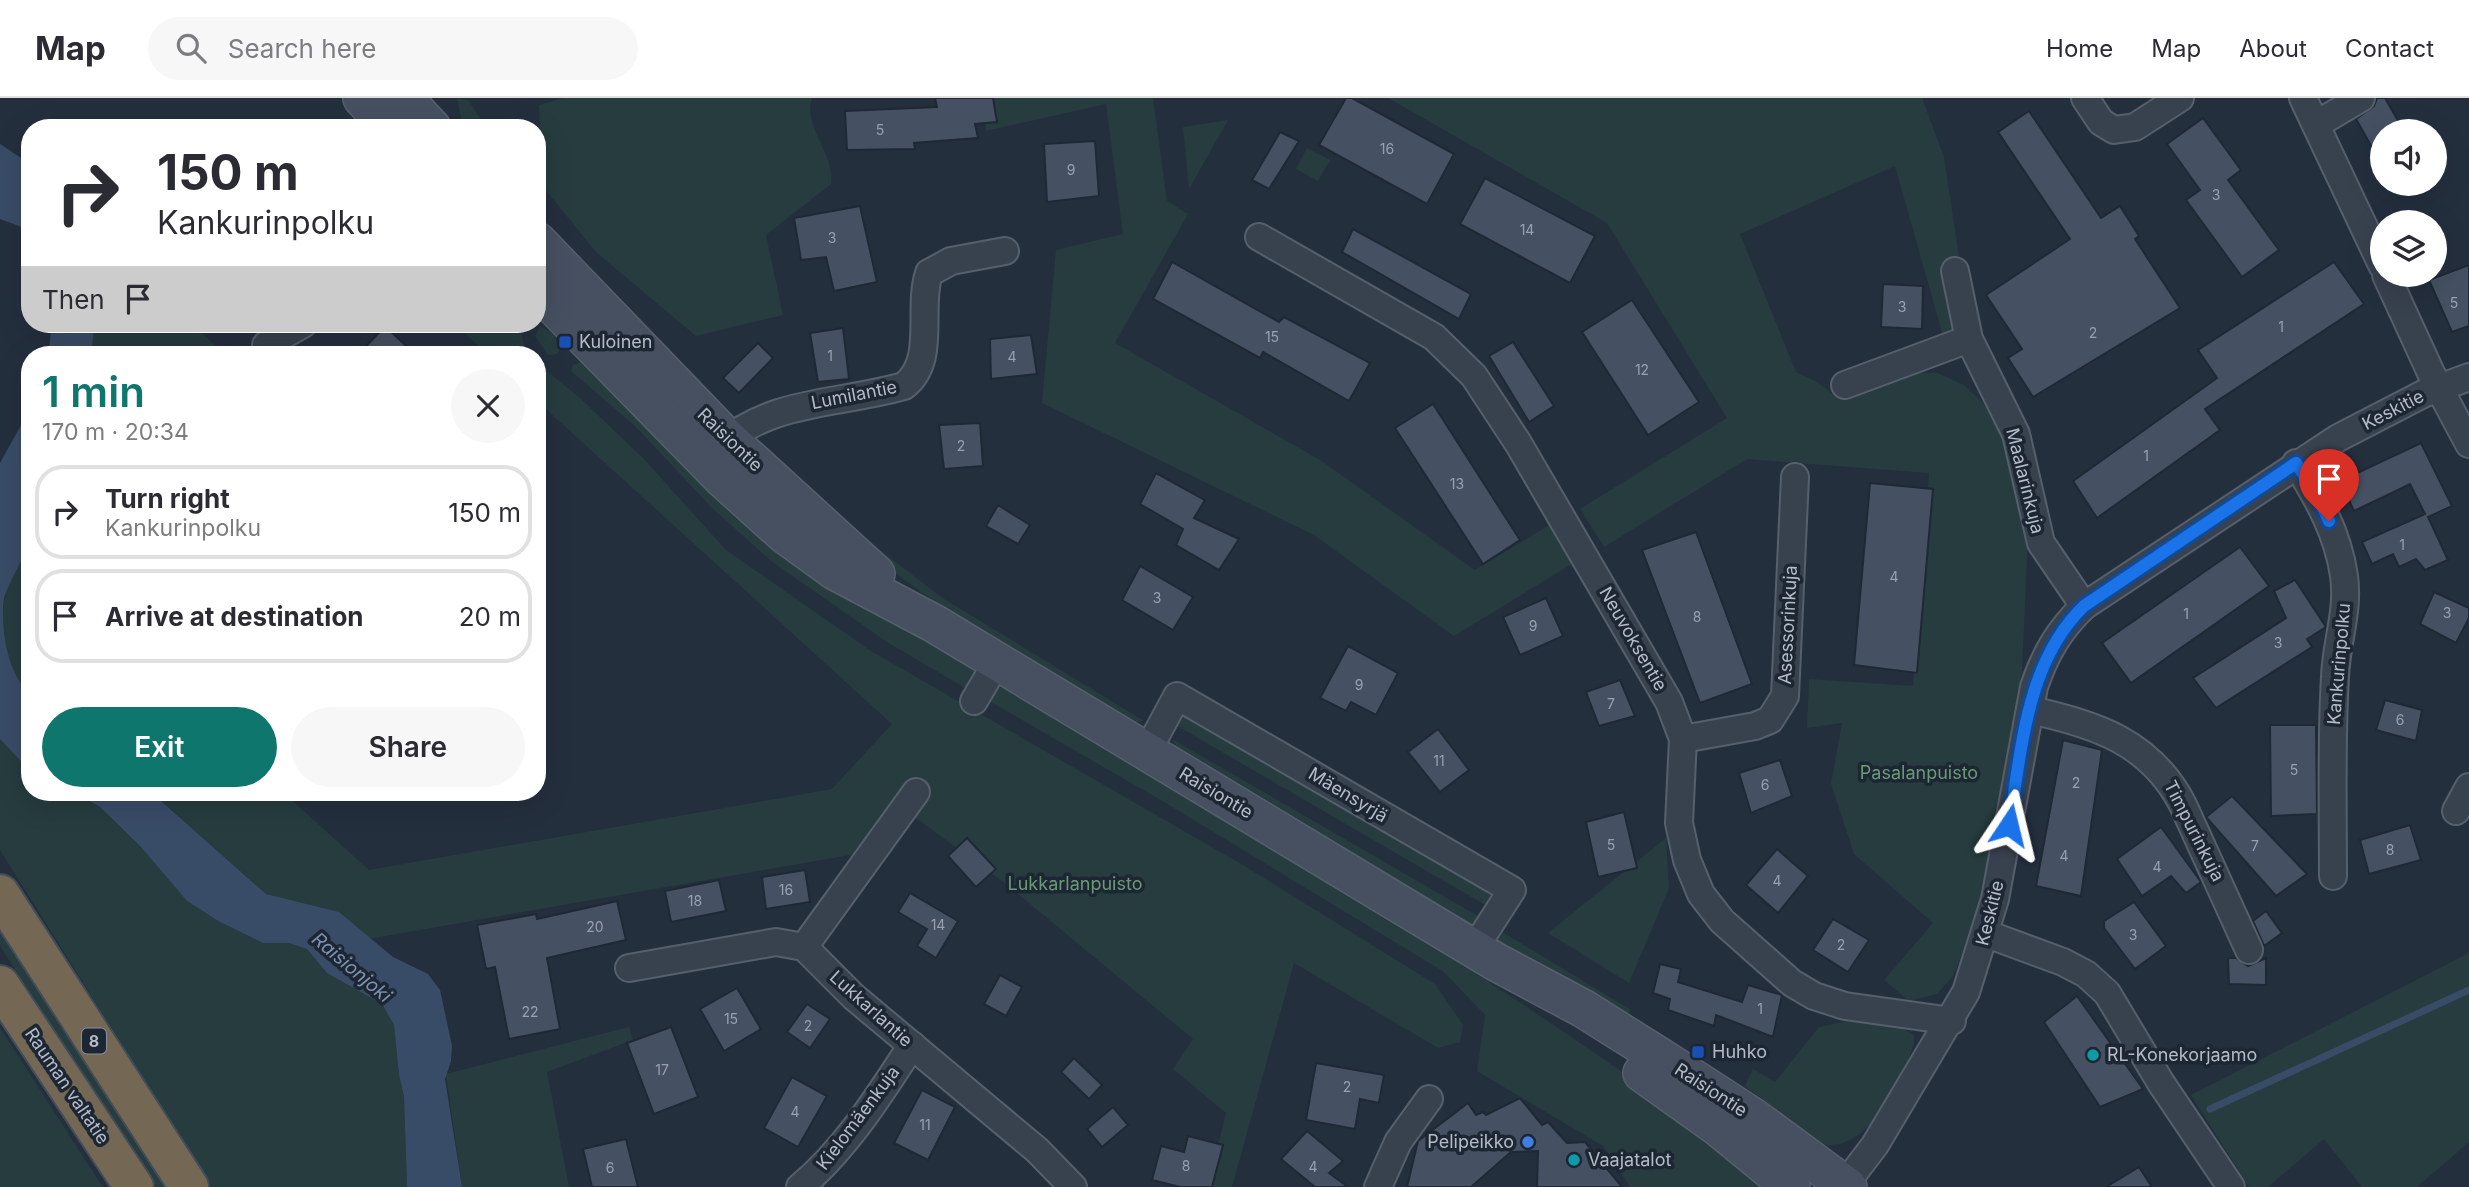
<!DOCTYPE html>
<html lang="en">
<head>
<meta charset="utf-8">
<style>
	body { margin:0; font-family:Inter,sans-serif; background:#f7f7f7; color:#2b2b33; height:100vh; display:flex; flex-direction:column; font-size:26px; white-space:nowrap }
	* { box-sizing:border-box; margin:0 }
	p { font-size:23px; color:#7c7c81 }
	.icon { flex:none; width:38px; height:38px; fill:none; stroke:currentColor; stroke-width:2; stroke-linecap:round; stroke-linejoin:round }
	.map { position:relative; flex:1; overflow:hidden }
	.details { position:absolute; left:21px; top:248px; width:525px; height:455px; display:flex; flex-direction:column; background:#fff; border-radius:28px; box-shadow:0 7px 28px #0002 }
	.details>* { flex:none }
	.hud { position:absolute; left:21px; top:21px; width:525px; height:214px; border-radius:28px; box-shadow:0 7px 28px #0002; background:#fff; color:#2b2b33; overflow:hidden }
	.fabs { position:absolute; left:2370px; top:21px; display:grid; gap:14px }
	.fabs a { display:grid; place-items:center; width:77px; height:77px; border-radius:50%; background:#fff; box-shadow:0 7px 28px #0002; font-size:35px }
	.pin { position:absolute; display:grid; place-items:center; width:60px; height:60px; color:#fff; margin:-72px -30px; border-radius:50% 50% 50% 0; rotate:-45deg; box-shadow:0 0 7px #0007 }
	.pin .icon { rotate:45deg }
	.me { position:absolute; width:77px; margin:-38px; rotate:10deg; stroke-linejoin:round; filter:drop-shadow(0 0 5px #0008) }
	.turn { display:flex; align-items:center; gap:24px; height:147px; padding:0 21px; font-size:32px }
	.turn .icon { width:91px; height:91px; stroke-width:2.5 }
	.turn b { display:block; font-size:49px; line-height:60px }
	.then { display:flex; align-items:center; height:66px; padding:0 21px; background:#0003; gap:14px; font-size:26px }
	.round { display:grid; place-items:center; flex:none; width:74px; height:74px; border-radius:37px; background:#f7f7f7 }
	.headline { display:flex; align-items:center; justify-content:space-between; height:119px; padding:0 21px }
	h1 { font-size:42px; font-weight:600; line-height:52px; color:#0f766e }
	.cta { display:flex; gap:14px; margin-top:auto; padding:14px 21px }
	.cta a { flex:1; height:80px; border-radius:42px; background:#0f766e; color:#fff; font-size:28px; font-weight:600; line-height:80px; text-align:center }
	.cta a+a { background:#f7f7f7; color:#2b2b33 }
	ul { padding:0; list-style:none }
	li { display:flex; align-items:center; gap:21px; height:94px; margin:0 14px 10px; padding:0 7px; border:4px solid #e1e1e2; border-radius:28px }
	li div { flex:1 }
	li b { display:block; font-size:26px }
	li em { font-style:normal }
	header { display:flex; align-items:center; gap:42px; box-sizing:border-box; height:98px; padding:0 35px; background:#fff; border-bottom:2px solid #e1e1e2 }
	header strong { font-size:33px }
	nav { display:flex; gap:38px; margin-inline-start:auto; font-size:24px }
	.search { width:490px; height:63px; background:#f7f7f7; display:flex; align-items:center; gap:18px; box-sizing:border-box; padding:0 24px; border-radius:38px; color:#7c7c81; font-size:26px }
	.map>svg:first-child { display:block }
	.green { fill:#263c3f }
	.water { fill:#394c67 }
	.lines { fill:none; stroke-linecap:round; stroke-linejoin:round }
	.stream { stroke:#394c67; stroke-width:7 }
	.building { fill:#455162; stroke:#1f2835; stroke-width:2 }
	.street-casing { stroke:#565f6c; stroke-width:30 }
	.secondary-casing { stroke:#565f6c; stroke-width:40 }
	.highway-casing { stroke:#434c59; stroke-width:42 }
	.street { stroke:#38414e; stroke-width:26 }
	.secondary { stroke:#465061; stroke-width:37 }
	.highway { stroke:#746855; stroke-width:38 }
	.route-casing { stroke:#114b97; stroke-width:18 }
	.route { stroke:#1a73e8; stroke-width:12 }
	.transit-dot { fill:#1a4fb4; stroke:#1d2633; stroke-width:2.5 }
	.culture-dot { fill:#0f9aa8; stroke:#1d2633; stroke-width:2.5 }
	.shop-dot { fill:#3f7fe0; stroke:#1d2633; stroke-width:2.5 }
	.labels { text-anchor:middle; stroke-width:7; stroke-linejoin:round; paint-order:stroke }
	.number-label { font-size:14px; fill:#98a1af }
	.shield { fill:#1d2633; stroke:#878f9c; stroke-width:2 }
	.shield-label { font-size:16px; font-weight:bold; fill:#b4bcc9 }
	.poi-label { font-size:18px; fill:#b4bcc9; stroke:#1d2633; text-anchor:start }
	.street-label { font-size:18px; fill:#b4bcc9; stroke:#1d2633 }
	.park-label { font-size:18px; fill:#6b9a76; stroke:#1d2633 }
	.water-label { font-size:19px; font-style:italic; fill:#7c92b1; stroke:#1d2633 }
</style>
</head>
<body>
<header>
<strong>Map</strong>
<div class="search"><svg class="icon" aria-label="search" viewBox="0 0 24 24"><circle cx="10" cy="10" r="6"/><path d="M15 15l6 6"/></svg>Search here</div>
<nav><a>Home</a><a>Map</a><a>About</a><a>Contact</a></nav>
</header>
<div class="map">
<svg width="2469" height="1089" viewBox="0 0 2469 1089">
	<rect width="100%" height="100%" fill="#242f3e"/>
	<g class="green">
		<path d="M457 0 469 3 486 30H463Z"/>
		<path d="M563 0H812C802 28 836 57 831 86L766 137 783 217 696 238 597 155 543 89 539 7Z"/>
		<path d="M982 0H1153L1167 103 1188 116 1115 245 1320 362 1475 472 1551 426 1575 464 1454 538 1314 437 1042 305 1056 152 1123 136 1106 6 986 33Z"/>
		<path d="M1388 0H1922L1944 59 1963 186 1981 238 1945 245 1895 68 1740 136 1796 274 1817 284 1838 300 1910 275H1938L1964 287 1983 305 2000 333 2014 374 2028 434 2022 574 1980 813 1953 878 1937 896 1909 903 1884 882 1933 825 1854 756 1831 686 1842 625 1807 630 1809 581 1913 588 1929 375 1747 361 1604 449 1580 411 1727 320 1607 125Z"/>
		<path d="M1228 22 1189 91 1183 29Z"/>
		<path d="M1307 50 1330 62 1318 83 1296 71Z"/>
		<path d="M95 226H192L226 257H91Z"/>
		<path d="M455 226H519L524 246 531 257H488Z"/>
		<path d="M540 228 554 236 560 251 557 256 548 257 535 238Z"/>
		<path d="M580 264 975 571 976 577 967 591 887 544 771 463 712 410 635 328 571 273 573 267Z"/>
		<path d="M537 265 580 300 643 360 726 452 871 553 1243 767 1435 886 1463 927 1460 944 1438 950 1294 865 1232 1089H1208L1226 1015 1173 971 1193 941 1006 786 905 712 856 756 368 841 339 814 266 796 152 695H284L369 772 832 691 892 626 537 303Z"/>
		<path d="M843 423 941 499 1144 623 1133 625 1001 548 932 502 884 467Z"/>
		<path d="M30 437V596C6 576 0 533 4 504 7 482 21 458 30 437Z"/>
		<path d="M1002 589C1268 745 1535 900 1779 1089H1630L1603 1048 1477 973 1485 917 1444 874 1164 704 991 604V593Z"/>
		<path d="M1188 613 1502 795 1487 808 1172 625Z"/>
		<path d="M0 641 30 673V695H76L100 709 140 748 187 803 220 824 263 845H289L307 851 328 875 382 906 394 927 399 977 404 999 407 1089H211L0 752Z"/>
		<path d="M1172 641 1478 818V822L1470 829 1180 656Z"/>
		<path d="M1666 740 1669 790 1629 885 1548 835Z"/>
		<path d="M0 824 171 1089H154L0 848Z"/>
		<path d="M1501 833 1631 912 1626 919 1495 843Z"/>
		<path d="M2469 855V1044L2417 1089H2362L2324 1041 2268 1089H2249L2191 997Z"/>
		<path d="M1857 921 1893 925 1914 937V945C1903 983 1868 1054 1823 1047L1745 988 1753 971 1775 984 1819 929Z"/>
		<path d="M629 929 633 942 547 974 569 1089H462L446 976Z"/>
		<path d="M0 930 97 1080 103 1089H0Z"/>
	</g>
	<g class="water">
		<path d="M0 46 30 66V138L19 128 0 121Z"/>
		<path d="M52 226H95L91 257H48Z"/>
		<path d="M30 311C30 351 35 395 30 435 27 457 11 479 4 500 0 529 7 576 30 596V673L0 641V365Z"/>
		<path d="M76 695H152L266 796 339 814 393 859 428 876 440 892 452 948 451 963 445 981 462 1089H407L404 999 399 977 394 927 382 906 327 875 307 851 289 845H263L220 824 187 803 140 748 100 709Z"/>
	</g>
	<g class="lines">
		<path class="stream" d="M2210 1011 2469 892"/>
	</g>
	<g class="building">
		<path d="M935 0H993L997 24 975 26 978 40 914 45 915 51 847 52 845 13 937 9Z"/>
		<path d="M1346 0H1352L1454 56 1427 106 1319 47Z"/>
		<path d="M2377 0H2385L2404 33H2382V67L2356 21 2374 8Z"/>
		<path d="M2029 13 2101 120 2120 108 2139 138 2135 141 2180 210 2033 299 2008 260 2022 251 1986 197 2070 141 1998 34Z"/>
		<path d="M2203 20 2241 72 2228 82 2279 152 2242 179 2186 102 2200 92 2167 46Z"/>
		<path d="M1280 34 1299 43 1269 91 1252 82Z"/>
		<path d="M1095 43 1099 98 1047 104 1044 46Z"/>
		<path d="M1485 80 1595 138 1570 185 1460 126Z"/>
		<path d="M860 108 877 184 834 193 826 159 801 162 794 120Z"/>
		<path d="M1353 131 1471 196 1459 221 1342 154Z"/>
		<path d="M1172 164 1279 224 1284 219 1370 265 1349 303 1263 254 1260 260 1153 201Z"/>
		<path d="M2334 164 2364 206 2205 311 2220 332 2097 420 2073 383 2217 280 2198 252Z"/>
		<path d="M2469 167V228L2452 234 2429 182Z"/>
		<path d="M1883 186 1923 188 1922 231 1881 229Z"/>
		<path d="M1632 202 1699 304 1648 337 1582 234Z"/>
		<path d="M385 228 416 257H358Z"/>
		<path d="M843 230 849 281 818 284 810 235Z"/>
		<path d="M1031 237 1037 276 991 281 990 241Z"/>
		<path d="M1513 244 1554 308 1529 324 1489 258Z"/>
		<path d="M758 245 773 260 739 295 723 280Z"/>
		<path d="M1433 306 1520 442 1483 466 1395 330Z"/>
		<path d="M980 325 983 368 944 371 939 327Z"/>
		<path d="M2421 345 2452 408 2428 419 2448 462 2425 472 2416 461 2399 469 2393 456 2372 466 2362 444 2425 416 2410 386 2354 413 2340 383Z"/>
		<path d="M1156 375 1205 402 1194 420 1239 441 1219 472 1176 447 1183 431 1140 406Z"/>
		<path d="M1870 385 1933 391 1917 575 1854 567Z"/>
		<path d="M998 407 1030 427 1018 446 986 428Z"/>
		<path d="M1696 434 1752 586 1700 605 1642 452Z"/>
		<path d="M2240 449 2269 488 2131 585 2102 545Z"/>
		<path d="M1140 468 1193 499 1173 532 1122 502Z"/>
		<path d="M2295 482 2326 529 2307 541 2312 549 2216 610 2193 580 2286 520 2274 493Z"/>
		<path d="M2434 494 2469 510V520L2456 545 2420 526Z"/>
		<path d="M1546 500 1563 538 1520 557 1503 519Z"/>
		<path d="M1348 548 1398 575 1376 617 1351 604 1346 613 1320 600Z"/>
		<path d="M1620 582 1635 618 1599 628 1586 594Z"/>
		<path d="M2385 602 2422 612 2416 643 2376 632Z"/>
		<path d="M2270 627H2316L2317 716 2271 718Z"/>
		<path d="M1438 631 1469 672 1440 694 1408 654Z"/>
		<path d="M2063 642 2102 652 2081 798 2036 788Z"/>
		<path d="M1780 662 1792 698 1751 715 1739 675Z"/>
		<path d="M2232 698 2307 776 2276 798 2206 719Z"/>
		<path d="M1624 714 1637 770 1598 779 1586 724Z"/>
		<path d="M2410 727 2421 762 2369 776 2360 742Z"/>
		<path d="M2161 729 2201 784 2186 795 2171 778 2142 798 2117 761Z"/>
		<path d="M967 740 996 771 976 789 948 758Z"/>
		<path d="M1777 751 1808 778 1778 815 1746 787Z"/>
		<path d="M805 772 810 804 766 811 762 779Z"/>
		<path d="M719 782 726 813 671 824 665 793Z"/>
		<path d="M910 795 958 823 936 860 917 848 927 831 898 814Z"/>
		<path d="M617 803 626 842 547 860 560 931 509 941 495 869 486 871 477 827 536 816 537 821Z"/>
		<path d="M2134 804 2166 848 2135 871 2104 830V823Z"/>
		<path d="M2266 813 2282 835 2264 848 2253 823Z"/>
		<path d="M1833 821 1869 842 1848 874 1813 852Z"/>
		<path d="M2228 860H2236L2248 868 2266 860V887L2229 886Z"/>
		<path d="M1660 866 1681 871 1678 884 1742 904 1748 887 1782 897 1773 939 1716 917 1714 928 1668 912 1670 901 1653 895Z"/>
		<path d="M1000 877 1022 889 1006 918 984 906Z"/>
		<path d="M737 890 761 931 724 953 700 911Z"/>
		<path d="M2077 898 2143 991 2100 1009 2044 924Z"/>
		<path d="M807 906 830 921 810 950 787 934Z"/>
		<path d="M671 929 698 999 654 1016 627 945Z"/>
		<path d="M1074 960 1102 987 1089 1001 1061 974Z"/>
		<path d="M1316 965 1384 977 1379 1005 1360 1001 1355 1031 1306 1022Z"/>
		<path d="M792 979 827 998 798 1049 764 1030Z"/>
		<path d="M922 992 955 1009 928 1062 894 1045Z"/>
		<path d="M1520 1000 1542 1027 1548 1024 1567 1045 1585 1044 1622 1089H1537L1538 1053 1511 1054 1471 1089H1407L1418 1043 1468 1005 1476 1017 1483 1014 1486 1017Z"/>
		<path d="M1113 1009 1128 1027 1102 1049 1087 1031Z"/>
		<path d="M1307 1033 1343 1063 1329 1075 1348 1089H1315L1281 1061Z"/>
		<path d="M1188 1038 1223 1047 1212 1089H1180L1152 1082 1161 1048 1184 1054Z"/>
		<path d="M626 1041 638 1089H592L583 1051Z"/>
		<path d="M2139 1069 2152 1089H2106Z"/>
	</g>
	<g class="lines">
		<g class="street-casing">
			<g id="street">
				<path d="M2085 0 2101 24 2114 32 2135 29 2180 0"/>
				<path d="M2303 0 2382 167"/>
				<path d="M2317 26 2361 0"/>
				<path d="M1259 139 1434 239 1474 278 1518 345 1669 604 1683 641 1679 725 1687 762 1701 796 1722 823 1792 885 1814 898 1845 908 1952 923"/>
				<path d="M1955 173 1969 241 2016 336 2041 445 2084 508"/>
				<path d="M2386 177 2431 275 2469 346"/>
				<path d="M266 247 303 226"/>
				<path d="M1845 287 1969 241"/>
				<path d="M714 351C775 300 832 308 904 288 937 263 917 211 929 175L951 163 1005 153"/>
				<path d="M2296 365C2318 401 2338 435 2344 478 2349 513 2336 545 2335 579 2331 646 2333 712 2333 778"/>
				<path d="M974 603 997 564"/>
				<path d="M2030 612C2095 626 2151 644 2183 707L2249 852"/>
				<path d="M1683 641 1755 628 1770 622 1785 598 1795 379"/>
				<path d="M1147 654 1177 598 1512 792 1474 851"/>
				<path d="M2456 713 2469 689"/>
				<path d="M1987 836 2063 864 2086 876 2107 895 2161 985 2231 1089"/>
				<path d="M804 849 916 694"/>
				<path d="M629 870 776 844 804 849 854 899 1037 1052 1073 1089"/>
				<path d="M800 1089C846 1051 880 996 912 947"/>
				<path d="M1378 1089 1398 1044 1429 1001"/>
				<path d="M1843 1089 1875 1047 1966 894 1995 801 2034 589C2045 556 2059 532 2084 508L2338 340 2423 296 2469 279"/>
			</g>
		</g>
		<g class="secondary-casing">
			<g id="secondary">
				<path d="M362 0 390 30"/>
				<path d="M404 0 432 30"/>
				<path d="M537 143 727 340 876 476"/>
				<path d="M537 191 723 381 784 436 835 473 935 526 1496 864 1584 911 1665 962 1753 1019 1848 1089"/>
				<path d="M1642 975 1719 1030 1791 1089"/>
			</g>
		</g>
		<g class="highway-casing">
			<g id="highway">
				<path d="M0 796 189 1089"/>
				<path d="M0 887 134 1089"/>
			</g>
		</g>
		<use href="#street" class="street"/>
		<use href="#secondary" class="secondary"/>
		<use href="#highway" class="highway"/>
	</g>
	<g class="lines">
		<g class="route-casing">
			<path id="route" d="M2009 727C2022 650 2026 564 2084 508L2296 365 2318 399 2329 423"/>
		</g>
		<use href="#route" class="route"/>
	</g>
	<g class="transit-dot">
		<rect x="558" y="237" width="14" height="14" rx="3.5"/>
		<rect x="1691" y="947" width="14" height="14" rx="3.5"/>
	</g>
	<g class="culture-dot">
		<circle cx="2093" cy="957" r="7"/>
		<circle cx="1574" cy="1062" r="7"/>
	</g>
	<circle class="shop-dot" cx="1528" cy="1044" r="7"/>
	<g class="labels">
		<g class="number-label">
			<text x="880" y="37">5</text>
			<text x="1387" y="56">16</text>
			<text x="1071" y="77">9</text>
			<text x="2216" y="102">3</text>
			<text x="1527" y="137">14</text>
			<text x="832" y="145">3</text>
			<text x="2454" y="210">5</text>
			<text x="1902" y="214">3</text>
			<text x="2281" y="234">1</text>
			<text x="2093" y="240">2</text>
			<text x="1272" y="244">15</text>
			<text x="830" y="263">1</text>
			<text x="1012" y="264">4</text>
			<text x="1642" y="277">12</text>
			<text x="961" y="353">2</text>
			<text x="2146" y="363">1</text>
			<text x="1457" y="391">13</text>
			<text x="2402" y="452">1</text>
			<text x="1894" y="484">4</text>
			<text x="1157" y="505">3</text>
			<text x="2447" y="520">3</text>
			<text x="2186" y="521">1</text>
			<text x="1697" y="524">8</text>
			<text x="1533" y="533">9</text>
			<text x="2278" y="550">3</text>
			<text x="1359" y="592">9</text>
			<text x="1611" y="611">7</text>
			<text x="2400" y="627">6</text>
			<text x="1439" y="668">11</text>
			<text x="2294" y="677">5</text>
			<text x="2076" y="690">2</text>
			<text x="1765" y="692">6</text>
			<text x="1611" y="752">5</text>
			<text x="2255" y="753">7</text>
			<text x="2390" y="757">8</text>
			<text x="2064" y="763">4</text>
			<text x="2157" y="774">4</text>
			<text x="1777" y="788">4</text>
			<text x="786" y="797">16</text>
			<text x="695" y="808">18</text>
			<text x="938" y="832">14</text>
			<text x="595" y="834">20</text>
			<text x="2133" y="842">3</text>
			<text x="1841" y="852">2</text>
			<text x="1760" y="916">1</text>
			<text x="530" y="919">22</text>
			<text x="731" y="926">15</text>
			<text x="808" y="933">2</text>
			<text x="662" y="977">17</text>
			<text x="1347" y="994">2</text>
			<text x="795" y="1019">4</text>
			<text x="925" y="1032">11</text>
			<text x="1186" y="1073">8</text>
			<text x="1313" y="1074">4</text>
			<text x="610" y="1075">6</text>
		</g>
		<rect class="shield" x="82" y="930.5" width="24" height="25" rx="5"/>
		<g class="shield-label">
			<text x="94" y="949">8</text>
		</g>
		<g class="poi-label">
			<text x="579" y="250">Kuloinen</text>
			<text x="1712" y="960">Huhko</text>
			<text x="2107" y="963">RL-Konekorjaamo</text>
			<text x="1514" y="1050" text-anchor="end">Pelipeikko</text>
			<text x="1588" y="1068">Vaajatalot</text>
		</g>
		<g class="street-label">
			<text transform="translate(854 297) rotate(-11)" y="6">Lumilantie</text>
			<text transform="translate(2393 312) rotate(-27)" y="6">Keskitie</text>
			<text transform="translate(730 342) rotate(44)" y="6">Raisiontie</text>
			<text transform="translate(2025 383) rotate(76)" y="6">Maalarinkuja</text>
			<text transform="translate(1788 527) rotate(-87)" y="6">Asessorinkuja</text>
			<text transform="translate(1633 541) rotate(60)" y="6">Neuvoksentie</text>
			<text transform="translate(2339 566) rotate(-85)" y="6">Kankurinpolku</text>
			<text transform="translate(1216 695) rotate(31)" y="6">Raisiontie</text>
			<text transform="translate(1348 697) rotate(31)" y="6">Mäensyrjä</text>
			<text transform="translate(2194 733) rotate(63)" y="6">Timpurinkuja</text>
			<text transform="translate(1990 815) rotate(-76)" y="6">Keskitie</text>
			<text transform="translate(871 911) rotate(42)" y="6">Lukkarlantie</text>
			<text transform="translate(67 988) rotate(56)" y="6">Rauman valtatie</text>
			<text transform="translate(1711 992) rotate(33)" y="6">Raisiontie</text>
			<text transform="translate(858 1020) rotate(-53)" y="6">Kielomäenkuja</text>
		</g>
		<g class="park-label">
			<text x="1919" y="681">Pasalanpuisto</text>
			<text x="1075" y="792">Lukkarlanpuisto</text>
		</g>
		<g class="water-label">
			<text transform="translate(352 869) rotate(40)" y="7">Raisionjoki</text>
		</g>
	</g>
</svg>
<div class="fabs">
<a><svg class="icon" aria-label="sound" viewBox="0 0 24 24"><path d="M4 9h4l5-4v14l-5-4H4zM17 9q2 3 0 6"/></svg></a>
<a><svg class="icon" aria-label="layers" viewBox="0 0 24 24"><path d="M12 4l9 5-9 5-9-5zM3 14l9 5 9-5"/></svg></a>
</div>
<div class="pin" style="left:2329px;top:423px;background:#d93025"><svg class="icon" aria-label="arrive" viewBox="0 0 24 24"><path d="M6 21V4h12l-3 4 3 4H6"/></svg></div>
<svg class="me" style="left:2009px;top:727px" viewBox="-20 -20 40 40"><path d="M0-17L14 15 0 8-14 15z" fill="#1a73e8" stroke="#fff" stroke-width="4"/></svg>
<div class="hud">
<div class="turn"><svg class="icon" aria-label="right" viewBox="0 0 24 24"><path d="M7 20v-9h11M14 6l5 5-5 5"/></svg><div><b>150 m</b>Kankurinpolku</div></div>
<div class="then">Then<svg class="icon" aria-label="arrive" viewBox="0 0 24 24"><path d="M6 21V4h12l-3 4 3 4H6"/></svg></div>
</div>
<section class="details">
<div class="headline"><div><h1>1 min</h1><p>170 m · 20:34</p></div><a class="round"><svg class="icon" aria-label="close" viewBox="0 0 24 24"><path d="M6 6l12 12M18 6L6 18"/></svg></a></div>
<ul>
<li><svg class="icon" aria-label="right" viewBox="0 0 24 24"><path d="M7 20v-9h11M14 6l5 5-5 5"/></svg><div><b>Turn right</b><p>Kankurinpolku</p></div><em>150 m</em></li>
<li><svg class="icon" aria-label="arrive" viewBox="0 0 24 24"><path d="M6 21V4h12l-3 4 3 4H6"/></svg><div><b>Arrive at destination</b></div><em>20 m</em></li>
</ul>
<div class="cta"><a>Exit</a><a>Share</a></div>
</section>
</div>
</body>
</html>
